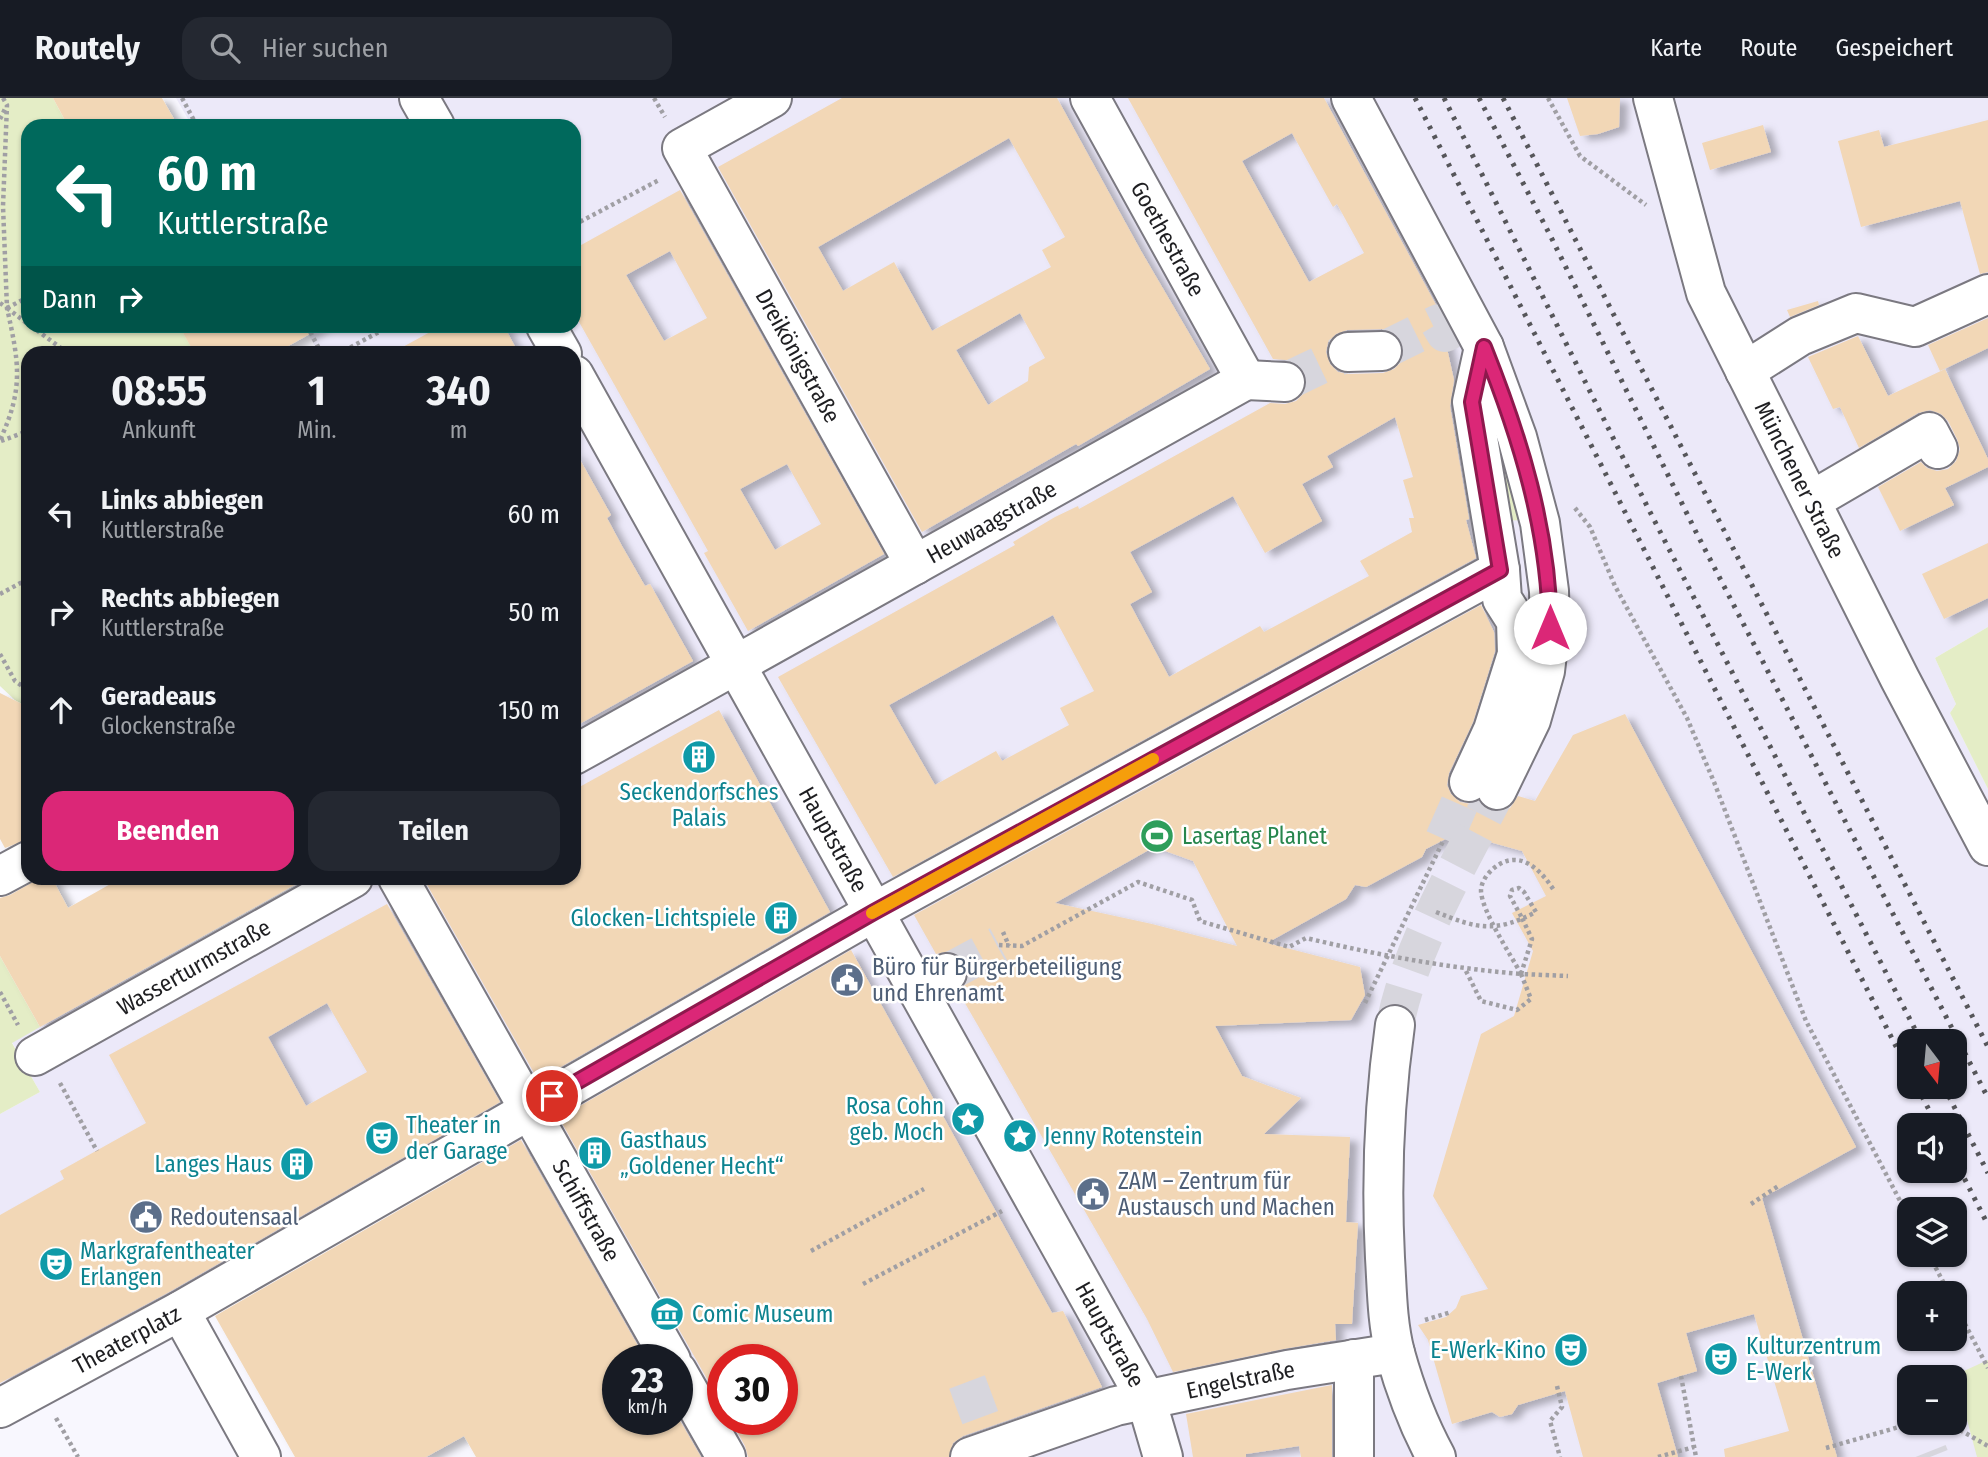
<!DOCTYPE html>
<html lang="de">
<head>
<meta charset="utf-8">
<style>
	body { margin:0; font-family:"Fira Sans Condensed",sans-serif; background:#242831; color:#f1f3f6; height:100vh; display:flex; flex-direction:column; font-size:26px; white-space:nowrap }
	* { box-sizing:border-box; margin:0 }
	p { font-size:23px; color:#9ea1a6 }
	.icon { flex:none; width:38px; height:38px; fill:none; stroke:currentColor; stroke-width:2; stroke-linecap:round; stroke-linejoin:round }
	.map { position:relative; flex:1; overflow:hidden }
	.panel { position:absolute; left:21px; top:248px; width:560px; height:539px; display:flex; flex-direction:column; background:#171b24; border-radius:21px; box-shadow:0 2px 5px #0004 }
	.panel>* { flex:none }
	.guide { position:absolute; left:21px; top:21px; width:560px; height:214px; border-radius:21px; box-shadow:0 2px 5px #0004; background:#00695c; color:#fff; overflow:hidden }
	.needle { width:46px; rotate:164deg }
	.fabs { position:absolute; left:1897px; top:931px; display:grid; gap:14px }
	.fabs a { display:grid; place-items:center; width:70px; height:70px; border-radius:14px; background:#171b24; box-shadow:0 2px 5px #0004; font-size:35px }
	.speed { position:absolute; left:602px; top:1246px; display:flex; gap:14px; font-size:35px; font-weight:700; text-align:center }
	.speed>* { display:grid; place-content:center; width:91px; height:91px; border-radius:50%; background:#171b24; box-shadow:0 2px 5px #0004; line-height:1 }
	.speed small { font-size:18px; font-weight:400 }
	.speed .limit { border:10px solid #d22; background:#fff; color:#111 }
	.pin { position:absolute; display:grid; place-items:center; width:60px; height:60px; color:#fff; margin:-30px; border:4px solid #fff; border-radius:50%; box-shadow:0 2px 7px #0007 }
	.me { position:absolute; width:77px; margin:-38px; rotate:0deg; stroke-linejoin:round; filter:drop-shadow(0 0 5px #0008) }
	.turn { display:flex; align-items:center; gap:24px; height:147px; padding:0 21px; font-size:32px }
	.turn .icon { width:91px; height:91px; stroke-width:2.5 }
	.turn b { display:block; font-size:49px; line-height:60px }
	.then { display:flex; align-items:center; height:66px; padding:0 21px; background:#0003; gap:14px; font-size:26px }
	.eta { display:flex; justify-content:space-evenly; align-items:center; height:119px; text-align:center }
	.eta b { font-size:42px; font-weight:700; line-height:49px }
	.action { display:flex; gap:14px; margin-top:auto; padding:14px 21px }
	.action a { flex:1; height:80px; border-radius:21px; background:#db2777; color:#fff; font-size:28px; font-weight:700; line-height:80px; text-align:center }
	.action a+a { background:#242831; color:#f1f3f6 }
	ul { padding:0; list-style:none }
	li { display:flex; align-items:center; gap:21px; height:98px; padding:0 21px }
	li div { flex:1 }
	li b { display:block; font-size:26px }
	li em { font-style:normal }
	header { display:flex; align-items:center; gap:42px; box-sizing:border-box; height:98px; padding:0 35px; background:#171b24; border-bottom:2px solid #363941 }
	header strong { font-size:33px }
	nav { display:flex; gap:38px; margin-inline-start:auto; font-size:24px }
	.search { width:490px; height:63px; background:#242831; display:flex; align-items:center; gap:18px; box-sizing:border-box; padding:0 24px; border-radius:21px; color:#9ea1a6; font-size:26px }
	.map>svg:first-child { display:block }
	.built { fill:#ece9f9; fill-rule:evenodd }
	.green { fill:#e4edc6 }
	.building { fill:#f2d7b6; fill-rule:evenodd; filter:url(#shadow) }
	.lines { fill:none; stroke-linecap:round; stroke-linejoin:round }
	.minor-tunnel { stroke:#d7d6dd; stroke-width:38; stroke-dasharray:38 19; stroke-linecap:butt }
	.minor-casing { stroke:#7b7981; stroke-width:42 }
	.path { stroke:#a09fa4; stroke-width:4.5; stroke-dasharray:3.5 3.5; stroke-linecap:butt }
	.minor { stroke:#fff; stroke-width:38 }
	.rail { stroke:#56565a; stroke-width:5; stroke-dasharray:3.5 7; stroke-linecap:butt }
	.path-bridge { stroke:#a09fa4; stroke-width:4.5; stroke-dasharray:3.5 3.5; stroke-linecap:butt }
	.route-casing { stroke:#8e194d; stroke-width:18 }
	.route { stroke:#db2777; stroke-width:12 }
	.slow { stroke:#f59e0b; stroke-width:12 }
	.labels { text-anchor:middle; stroke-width:5; stroke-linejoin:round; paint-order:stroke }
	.street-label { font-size:23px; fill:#1e1e21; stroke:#fff }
	.culture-label { font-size:23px; fill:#0d838f; stroke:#fff; text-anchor:start }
	.leisure-label { font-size:23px; fill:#27864d; stroke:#fff; text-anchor:start }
	.service-label { font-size:23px; fill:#4e5e75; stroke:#fff; text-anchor:start }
</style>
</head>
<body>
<header>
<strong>Routely</strong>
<div class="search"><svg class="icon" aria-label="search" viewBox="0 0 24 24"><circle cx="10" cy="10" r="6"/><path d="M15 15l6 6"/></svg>Hier suchen</div>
<nav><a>Karte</a><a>Route</a><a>Gespeichert</a></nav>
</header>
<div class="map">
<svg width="1988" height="1359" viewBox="0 0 1988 1359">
	<defs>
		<filter id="shadow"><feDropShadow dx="8" dy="4.5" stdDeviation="3.5" flood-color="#0004"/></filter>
	</defs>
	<rect width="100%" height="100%" fill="#f8f7fe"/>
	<path class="built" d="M176 0H1988V529L1935 560 1956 606 1950 615 1988 691V1359H622L449 1064 0 1322V1016L40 994 12 944 310 781 574 780V256L316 255 318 254 304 228H574V28H192ZM1909 943H1955V989H1909ZM1909 1027H1955V1073H1909ZM1909 1111H1955V1157H1909ZM1909 1195H1955V1241H1909ZM618 1262H677V1321H618ZM723 1262H782V1321H723ZM1909 1279H1955V1325H1909Z"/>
	<g class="green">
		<path d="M0 0H53L68 28H28V228H179L195 255 28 256V609L16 603 0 588Z"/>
		<path d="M1491 302 1521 422 1504 423Z"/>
		<path d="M1988 529V691L1950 615 1956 606 1935 560Z"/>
		<path d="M0 858 40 929 12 945 40 994 0 1016Z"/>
		<path d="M1988 1262V1359H1977L1955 1277Z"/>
	</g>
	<g class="building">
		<path d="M53 0H162L178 28H68Z"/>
		<path d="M842 0H1057L1141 153 1210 271 1078 348 1076 346 922 434 718 69ZM1009 40 1065 139 1042 152 1051 169 932 233 894 164 843 193 818 149ZM1020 215 1045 260 1029 269 1028 283 988 307 956 252Z"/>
		<path d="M1128 0H1324L1448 229 1443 232 1454 282 1450 308 1469 421 1466 422 1476 460 893 779 778 579 1015 447 1013 444 1055 419 1078 408 1079 411 1270 305 1285 306 1296 303 1303 296 1307 286 1305 275 1297 266 1287 262 1273 261ZM1292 35 1333 109 1337 106 1364 155 1309 184 1242 63ZM1382 231 1392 234 1400 241 1404 252 1402 263 1394 271 1383 275 1349 276 1338 274 1330 266 1326 254 1328 244 1336 236 1347 232ZM1395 319 1413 379 1403 382 1414 420H1409L1412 434 1360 463 1369 478 1264 534 1260 528 1169 579 1130 506 1152 494 1130 454 1233 398 1265 455 1322 423 1302 386 1333 369 1327 358ZM1053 517 1094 593 1060 610 1069 627 1002 663 996 653 935 687 889 607Z"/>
		<path d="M1567 0H1620L1619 29 1598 36 1580 38Z"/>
		<path d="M1988 22V174L1980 176 1960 103 1861 129 1838 43 1879 32 1884 49Z"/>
		<path d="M1763 27 1771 54 1710 72 1702 45Z"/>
		<path d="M680 92 884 456 748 533 704 455 708 453 574 215V151ZM670 153 707 220 664 243 626 177ZM787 366 821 426 775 452 740 391Z"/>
		<path d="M1818 203 1819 207 1790 219 1787 212Z"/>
		<path d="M1988 220V250L1940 273 1928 247Z"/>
		<path d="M179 228H324L274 256H195Z"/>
		<path d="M441 228H504L519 256H390Z"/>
		<path d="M1858 238 1888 298 1945 271 1988 361V369L1945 390 1954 407 1900 433 1878 389 1921 364 1927 370 1937 373 1948 371 1956 363 1960 351 1957 341 1948 323 1941 316 1930 312 1918 315 1859 350 1840 309 1833 311 1808 259Z"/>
		<path d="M574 351 611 417 607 420 622 448 645 488 650 486 693 563 574 629Z"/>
		<path d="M1988 445V500L1944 521 1922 476Z"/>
		<path d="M1481 507 1494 534 1495 553 1473 624 1449 675 1447 687 1451 696 1460 704 1470 706 1478 703 1487 711 1498 714 1510 710 1518 698 1535 703 1573 637 1625 616 1856 1049 1762 1100 1837 1359H1725L1724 1351 1789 1333 1754 1216 1686 1235 1697 1273 1657 1285 1678 1359H1583L1565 1293 1518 1307 1512 1316 1500 1319 1492 1314 1452 1326 1428 1242 1418 1227 1446 1219 1456 1210 1461 1198 1488 1191 1433 1098 1481 936 1514 918 1533 853 1512 815 1546 798 1522 753 1457 735 1426 751 1422 759 1366 789 1355 787 1346 801 1267 845 1360 869 1365 897 1351 922 1215 928 1242 978 1301 1000 1264 1036 1350 1039 1346 1124 1358 1125 1352 1226H1335L1336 1242 1283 1251 1173 1274 1147 1221 958 893 966 886 969 877 966 864 959 857 949 853 936 856 914 817ZM1154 749 1193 763 1237 848 1152 826 1055 805Z"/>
		<path d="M0 595 28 609V741L5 750 0 741Z"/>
		<path d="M719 612 830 814 538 982 426 785 433 780H574V692Z"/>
		<path d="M40 780H52L68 810 121 780H307L40 929 0 858V800L10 797Z"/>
		<path d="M387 806 500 1004 169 1194 0 1285V1117L64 1081 60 1073 146 1025 109 957ZM327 905 367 974 306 1008 268 939Z"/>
		<path d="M851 852 1052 1215 1063 1213 1102 1289 963 1338 953 1345 949 1359H748L745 1348 730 1321H782V1262H723V1309L559 1020Z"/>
		<path d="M521 1042 646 1262H618V1321H679L701 1359H476L464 1338 426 1359H295L215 1218Z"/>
		<path d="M1332 1287V1359H1301L1299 1348 1246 1356V1359H1193L1186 1316Z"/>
	</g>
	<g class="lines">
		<g class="minor-tunnel">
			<path d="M1382 253 1439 225 1445 235 1471 222"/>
			<path d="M1285 284 1348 254"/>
			<path d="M1444 741 1469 684"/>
			<path d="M947 875 999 847"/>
			<path d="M1395 927C1410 848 1461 764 1497 692"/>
			<path d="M967 1284 986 1335"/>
			<path d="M1928 1354 1930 1359"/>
		</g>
		<g class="minor-casing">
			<g id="minor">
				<path d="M419 0 435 28"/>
				<path id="s1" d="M772 0 682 50 915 467"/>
				<path id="s2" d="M1090 0 1246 282"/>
				<path d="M1351 0 1484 249 1517 339 1540 425 1549 493 1550 530 1545 573 1531 622 1497 692"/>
				<path id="s3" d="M1653 0 1706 195 1900 581 1988 748"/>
				<path d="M546 228 562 256"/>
				<path d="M1348 254 1382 253"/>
				<path d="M1745 273 1800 238 1856 215 1915 229 1988 196"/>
				<path id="s4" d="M574 277 1146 1301 1163 1359"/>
				<path d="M1246 282 1285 284"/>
				<path d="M1811 403 1929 334 1938 351"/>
				<path id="s5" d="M574 657 1246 282"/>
				<path d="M1469 684 1493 632 1517 556 1516 523 1502 501 1500 472"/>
				<path d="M0 778 28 763"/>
				<path id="s6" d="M398 780 671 1262"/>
				<path d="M916 891 947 875"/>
				<path d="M1395 927C1384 1005 1381 1082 1385 1160 1387 1192 1387 1224 1395 1255 1405 1291 1418 1326 1436 1359"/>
				<path id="s7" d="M35 958 353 780"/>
				<path d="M180 1213 261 1359"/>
				<path d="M677 1273 726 1359"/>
				<path id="s8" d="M0 1310 180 1213 874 814 1500 472 1472 304 1484 249"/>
				<path id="s9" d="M970 1359 1116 1308 1287 1272 1395 1255"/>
				<path d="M1354 1359V1261"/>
			</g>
		</g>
		<g class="path">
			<path d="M3 0 7 7 3 108 7 210"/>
			<path d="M182 0 197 28"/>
			<path d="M654 0 665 19"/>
			<path d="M1548 0 1580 58 1646 107"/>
			<path d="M0 21 5 11"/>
			<path d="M574 127 659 82"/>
			<path d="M0 205 7 210C19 265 24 290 0 342"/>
			<path d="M7 210 28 226"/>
			<path d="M7 210 28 199"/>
			<path d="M31 228 69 256"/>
			<path d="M307 228 322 256"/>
			<path d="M338 256 390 228"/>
			<path d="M1 343 28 333"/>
			<path d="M1575 410 1590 429 1615 488 1687 620 1714 684 1806 923 1909 1120"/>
			<path d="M0 496 28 481"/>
			<path d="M0 556 15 583 28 592"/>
			<path d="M1436 814C1478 831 1495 835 1536 814L1524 794 1519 790 1512 792 1510 798 1522 820"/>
			<path d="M1003 834 1009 848"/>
			<path d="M999 847 1022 848 1138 784 1192 802 1200 823 1289 849 1306 840C1378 857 1448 870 1521 876"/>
			<path d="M1466 873 1481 903 1517 912 1531 901 1521 876 1568 878"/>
			<path d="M0 894 18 927"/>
			<path d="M1365 905 1444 741"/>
			<path d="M60 985 97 1053"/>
			<path d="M1751 1106 1780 1087"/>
			<path d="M811 1153 924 1091"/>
			<path d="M1929 1157 1949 1195"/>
			<path d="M863 1186 1002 1113"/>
			<path d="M1955 1207 1988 1270"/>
			<path d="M1425 1222 1451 1214"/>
			<path d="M1681 1278 1696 1359"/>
			<path d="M1557 1288 1562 1309 1550 1323 1560 1359"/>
			<path d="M56 1320 78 1359"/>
			<path d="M1948 1325 1988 1348"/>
			<path d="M1826 1350 1913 1325"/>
			<path d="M1658 1359 1694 1349"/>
		</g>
		<use href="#minor" class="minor"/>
		<g class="rail">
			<path d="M1415 0 1909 974"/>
			<path d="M1444 0 1649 412 1921 943"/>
			<path d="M1479 0 1551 139 1696 434 1988 1000"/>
			<path d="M1503 0 1988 949"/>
			<path d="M1917 989 1937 1027"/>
			<path d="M1944 989 1988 1075"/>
			<path d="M1955 1062 1988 1127"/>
		</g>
		<g class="path-bridge">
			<path d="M1521 876C1511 857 1482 814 1481 793 1481 784 1487 776 1494 770 1520 749 1542 773 1555 794"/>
			<path d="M1521 876 1532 841 1522 820"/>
		</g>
	</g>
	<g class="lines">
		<g class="route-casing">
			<path id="route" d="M552 998 874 814 1500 472 1472 304 1484 249C1520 339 1549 432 1550 530"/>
		</g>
		<use href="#route" class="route"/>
		<path class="slow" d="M872 815 1153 661"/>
	</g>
	<defs>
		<g id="building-disc" transform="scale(1.75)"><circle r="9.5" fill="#0f9aa8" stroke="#fff"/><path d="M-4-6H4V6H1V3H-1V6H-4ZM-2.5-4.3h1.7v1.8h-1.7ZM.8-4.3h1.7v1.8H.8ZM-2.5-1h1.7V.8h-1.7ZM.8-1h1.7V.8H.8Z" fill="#fff"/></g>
		<g id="stadium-disc" transform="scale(1.75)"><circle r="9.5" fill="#2e9e5b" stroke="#fff"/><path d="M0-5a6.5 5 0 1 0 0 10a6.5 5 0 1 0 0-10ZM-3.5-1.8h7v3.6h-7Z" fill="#fff"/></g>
		<g id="civic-disc" transform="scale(1.75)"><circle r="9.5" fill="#5c6f8a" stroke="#fff"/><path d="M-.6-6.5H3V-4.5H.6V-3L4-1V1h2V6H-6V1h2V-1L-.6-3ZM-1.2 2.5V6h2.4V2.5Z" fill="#fff"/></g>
		<g id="sight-disc" transform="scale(1.75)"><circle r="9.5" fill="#0f9aa8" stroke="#fff"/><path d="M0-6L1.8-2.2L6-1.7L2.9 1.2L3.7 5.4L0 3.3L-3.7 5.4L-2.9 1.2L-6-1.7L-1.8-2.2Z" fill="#fff"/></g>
		<g id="theatre-disc" transform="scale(1.75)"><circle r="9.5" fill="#0f9aa8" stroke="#fff"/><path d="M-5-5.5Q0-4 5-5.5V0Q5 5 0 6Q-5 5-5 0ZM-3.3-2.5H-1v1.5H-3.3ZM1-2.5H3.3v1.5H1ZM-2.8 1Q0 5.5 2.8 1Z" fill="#fff"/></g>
		<g id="museum-disc" transform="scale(1.75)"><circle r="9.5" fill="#0f9aa8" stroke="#fff"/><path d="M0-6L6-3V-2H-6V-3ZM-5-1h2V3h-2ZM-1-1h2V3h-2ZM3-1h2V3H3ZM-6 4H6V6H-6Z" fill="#fff"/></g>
	</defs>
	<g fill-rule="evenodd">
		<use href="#building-disc" x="699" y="659"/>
		<use href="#stadium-disc" x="1157" y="738"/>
		<use href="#building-disc" x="781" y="820"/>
		<use href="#civic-disc" x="847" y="882"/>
		<use href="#sight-disc" x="968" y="1021"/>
		<use href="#sight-disc" x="1020" y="1038"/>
		<use href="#theatre-disc" x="382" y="1040"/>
		<use href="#building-disc" x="595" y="1055"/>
		<use href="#building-disc" x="297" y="1066"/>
		<use href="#civic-disc" x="1093" y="1096"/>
		<use href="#civic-disc" x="146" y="1119"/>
		<use href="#theatre-disc" x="56" y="1166"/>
		<use href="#museum-disc" x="667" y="1216"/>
		<use href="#theatre-disc" x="1571" y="1252"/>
		<use href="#theatre-disc" x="1721" y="1261"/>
	</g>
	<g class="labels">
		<g class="street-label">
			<text dy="8" stroke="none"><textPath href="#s2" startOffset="161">Goethestraße</textPath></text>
			<text dy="8" stroke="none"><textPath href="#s1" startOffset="341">Dreikönigstraße</textPath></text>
			<text dy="8" stroke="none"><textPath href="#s3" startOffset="411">Münchener Straße</textPath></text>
			<text dy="8" stroke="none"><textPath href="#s5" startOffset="478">Heuwaagstraße</textPath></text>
			<text dy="8" stroke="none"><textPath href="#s4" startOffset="532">Hauptstraße</textPath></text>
			<text dy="8" stroke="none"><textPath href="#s7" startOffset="182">Wasserturmstraße</textPath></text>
			<text dy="8" stroke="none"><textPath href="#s6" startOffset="382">Schiffstraße</textPath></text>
			<text dy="8" stroke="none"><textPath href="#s4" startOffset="1099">Hauptstraße</textPath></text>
			<text dy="8" stroke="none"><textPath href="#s8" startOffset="144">Theaterplatz</textPath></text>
			<text dy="8" stroke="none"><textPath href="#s9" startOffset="282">Engelstraße</textPath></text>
		</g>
		<g class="culture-label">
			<text x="699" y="702" text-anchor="middle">Seckendorfsches<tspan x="699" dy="26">Palais</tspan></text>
			<text x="756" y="828" text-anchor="end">Glocken-Lichtspiele</text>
			<text x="944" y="1016" text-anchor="end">Rosa Cohn<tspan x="944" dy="26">geb. Moch</tspan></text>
			<text x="406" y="1035">Theater in<tspan x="406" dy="26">der Garage</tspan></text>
			<text x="1044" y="1046">Jenny Rotenstein</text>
			<text x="620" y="1050">Gasthaus<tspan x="620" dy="26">„Goldener Hecht“</tspan></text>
			<text x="272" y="1074" text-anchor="end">Langes Haus</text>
			<text x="80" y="1161">Markgrafentheater<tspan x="80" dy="26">Erlangen</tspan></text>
			<text x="692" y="1224">Comic Museum</text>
			<text x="1746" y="1256">Kulturzentrum<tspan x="1746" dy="26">E-Werk</tspan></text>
			<text x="1546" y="1260" text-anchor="end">E-Werk-Kino</text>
		</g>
		<g class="leisure-label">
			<text x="1182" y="746">Lasertag Planet</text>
		</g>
		<g class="service-label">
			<text x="872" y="877">Büro für Bürgerbeteiligung<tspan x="872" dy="26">und Ehrenamt</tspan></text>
			<text x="1118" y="1091">ZAM – Zentrum für<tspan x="1118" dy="26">Austausch und Machen</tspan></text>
			<text x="170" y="1127">Redoutensaal</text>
		</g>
	</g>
</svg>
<div class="fabs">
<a><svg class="needle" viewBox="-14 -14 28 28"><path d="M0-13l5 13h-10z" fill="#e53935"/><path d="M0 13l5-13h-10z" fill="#9ea1a6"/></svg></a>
<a><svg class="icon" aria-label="sound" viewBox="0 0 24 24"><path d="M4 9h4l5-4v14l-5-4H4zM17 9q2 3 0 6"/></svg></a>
<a><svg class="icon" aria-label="layers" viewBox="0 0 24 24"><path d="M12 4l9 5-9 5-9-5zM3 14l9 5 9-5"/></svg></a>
<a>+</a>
<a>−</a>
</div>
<div class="speed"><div>23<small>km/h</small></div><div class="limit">30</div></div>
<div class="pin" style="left:552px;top:998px;background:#d93025"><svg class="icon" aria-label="arrive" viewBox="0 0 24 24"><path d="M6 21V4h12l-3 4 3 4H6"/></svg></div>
<svg class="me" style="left:1550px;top:530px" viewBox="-20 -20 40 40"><circle r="19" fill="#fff"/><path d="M0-13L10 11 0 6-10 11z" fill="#db2777"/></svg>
<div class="guide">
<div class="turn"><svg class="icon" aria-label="left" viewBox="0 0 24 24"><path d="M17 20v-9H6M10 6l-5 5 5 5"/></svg><div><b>60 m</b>Kuttlerstraße</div></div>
<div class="then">Dann<svg class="icon" aria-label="right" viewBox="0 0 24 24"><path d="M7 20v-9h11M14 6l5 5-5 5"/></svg></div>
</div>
<section class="panel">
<div class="eta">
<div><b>08:55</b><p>Ankunft</p></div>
<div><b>1</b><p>Min.</p></div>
<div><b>340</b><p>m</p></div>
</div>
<ul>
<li><svg class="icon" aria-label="left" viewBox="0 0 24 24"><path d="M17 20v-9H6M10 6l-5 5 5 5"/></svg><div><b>Links abbiegen</b><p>Kuttlerstraße</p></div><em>60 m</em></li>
<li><svg class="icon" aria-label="right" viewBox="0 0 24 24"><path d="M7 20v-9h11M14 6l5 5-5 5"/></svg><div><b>Rechts abbiegen</b><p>Kuttlerstraße</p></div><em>50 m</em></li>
<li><svg class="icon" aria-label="ahead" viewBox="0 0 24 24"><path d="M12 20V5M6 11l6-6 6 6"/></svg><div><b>Geradeaus</b><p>Glockenstraße</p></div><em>150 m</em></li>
</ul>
<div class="action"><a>Beenden</a><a>Teilen</a></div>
</section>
</div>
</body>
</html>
